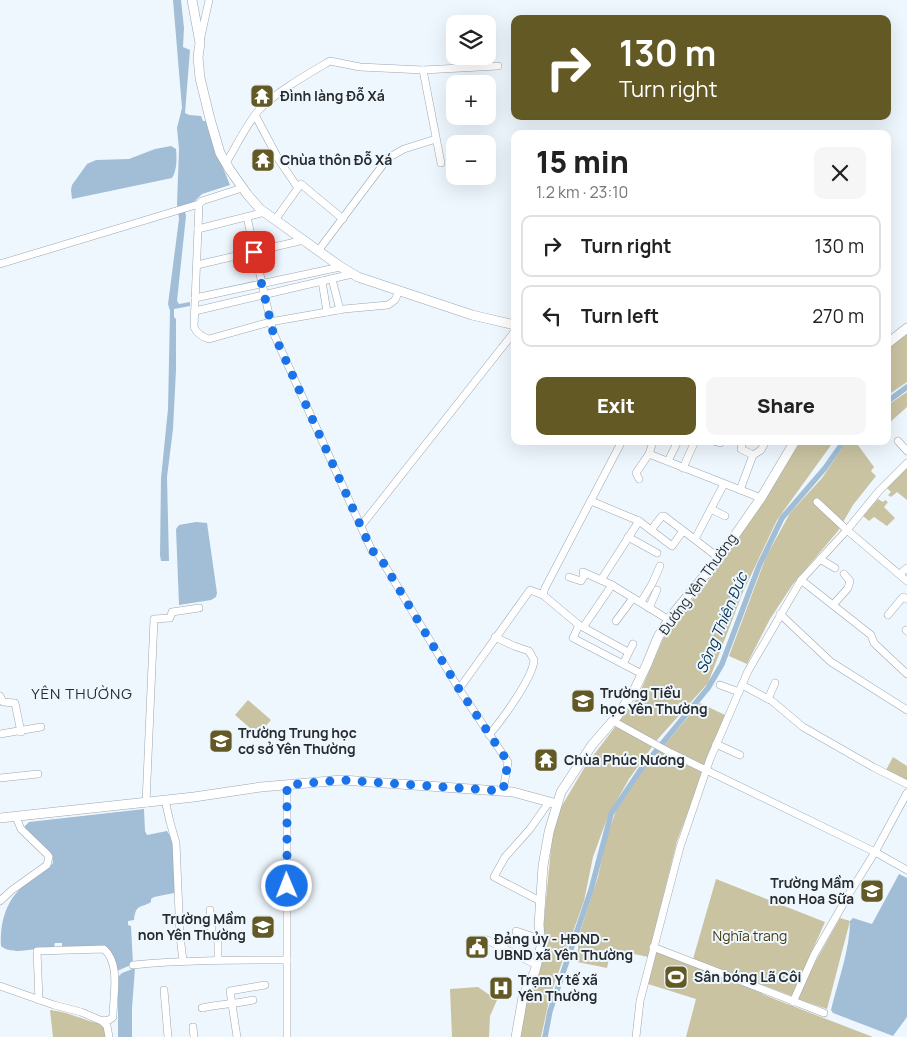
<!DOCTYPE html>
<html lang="en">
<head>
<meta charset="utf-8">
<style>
	body { margin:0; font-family:Manrope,sans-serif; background:#f6f6f6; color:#222; height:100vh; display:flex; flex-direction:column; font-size:19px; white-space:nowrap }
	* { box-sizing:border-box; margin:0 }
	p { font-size:16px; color:#767676 }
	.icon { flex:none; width:28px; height:28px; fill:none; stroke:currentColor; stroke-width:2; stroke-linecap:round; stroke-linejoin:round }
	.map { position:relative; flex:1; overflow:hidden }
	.details { position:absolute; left:511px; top:130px; width:380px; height:315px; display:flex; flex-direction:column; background:#fff; border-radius:10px; box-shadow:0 5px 20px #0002 }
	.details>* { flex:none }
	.hud { position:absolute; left:511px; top:15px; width:380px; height:105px; border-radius:10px; box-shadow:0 5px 20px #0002; background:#635925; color:#fff; overflow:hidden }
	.tools { position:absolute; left:446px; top:15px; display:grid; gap:10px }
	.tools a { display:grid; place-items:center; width:50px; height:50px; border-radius:10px; background:#fff; box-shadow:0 5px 20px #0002; font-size:25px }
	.pin { position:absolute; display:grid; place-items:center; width:42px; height:42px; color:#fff; margin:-21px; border-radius:10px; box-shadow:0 2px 8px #0006 }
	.me { position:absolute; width:55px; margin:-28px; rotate:359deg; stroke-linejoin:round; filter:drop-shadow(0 0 4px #0008) }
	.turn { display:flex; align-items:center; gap:18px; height:105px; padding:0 25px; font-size:22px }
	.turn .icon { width:65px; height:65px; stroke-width:2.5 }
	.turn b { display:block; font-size:35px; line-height:42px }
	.round { display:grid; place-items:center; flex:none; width:52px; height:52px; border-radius:10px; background:#f6f6f6 }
	.overview { display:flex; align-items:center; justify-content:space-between; height:85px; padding:0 25px }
	h1 { font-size:30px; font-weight:800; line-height:38px }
	.button { display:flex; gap:10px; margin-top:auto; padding:10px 25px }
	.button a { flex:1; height:58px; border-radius:10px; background:#635925; color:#fff; font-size:20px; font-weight:800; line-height:58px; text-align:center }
	.button a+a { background:#f6f6f6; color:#222 }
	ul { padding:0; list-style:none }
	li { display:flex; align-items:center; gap:15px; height:62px; margin:0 10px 8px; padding:0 15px; border:2px solid #e0e0e0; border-radius:10px }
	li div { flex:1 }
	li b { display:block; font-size:19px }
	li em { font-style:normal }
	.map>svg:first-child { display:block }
	.green { fill:#c9c3a2 }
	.water { fill:#a1bed6 }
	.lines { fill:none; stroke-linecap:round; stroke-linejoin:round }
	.canal { stroke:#a1bed6; stroke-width:5.5 }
	.minor-casing { stroke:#9da6af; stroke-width:8 }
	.major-casing { stroke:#9da6af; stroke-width:10 }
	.minor { stroke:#fff; stroke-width:7 }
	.major { stroke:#fff; stroke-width:9 }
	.route { stroke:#1a73e8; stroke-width:9; stroke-dasharray:0 16.2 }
	.labels { text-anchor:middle; stroke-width:4; stroke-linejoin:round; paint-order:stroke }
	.poi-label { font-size:14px; font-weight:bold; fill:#282c2f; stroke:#eff7fe; text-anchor:start }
	.street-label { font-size:14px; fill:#282c2f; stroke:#eff7fe }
	.park-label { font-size:14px; fill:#453c11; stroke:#eff7fe }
	.water-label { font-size:15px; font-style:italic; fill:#002f50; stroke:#eff7fe }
	.neighbourhood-label { font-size:15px; letter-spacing:1px; fill:#252c33; stroke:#eff7fe }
</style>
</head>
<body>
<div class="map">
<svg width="907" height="1037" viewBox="0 0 907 1037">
	<rect width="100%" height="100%" fill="#eff7fe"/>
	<g class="green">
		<path d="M907 333V382L888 395V348Z"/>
		<path d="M907 392V407L888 424V405Z"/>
		<path d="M799 441H834L777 520 743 592 708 683 657 740 629 779 608 816 593 857 584 901 550 996 541 1037H519L523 1009 544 955V920L552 838 560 809 586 765 638 697 669 625 707 583 734 539Z"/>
		<path d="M847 441H855L874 467 871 471 876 476 853 505 838 531 793 584 770 619 747 664 729 656 766 557 790 513 822 478Z"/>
		<path d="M907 468V500L897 492 891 497 888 495 891 492 886 487Z"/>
		<path d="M878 499 883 502 885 500 888 502 884 507 895 518 887 526 874 517 869 521 863 516Z"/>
		<path d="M248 700 271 720 258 735 235 715Z"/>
		<path d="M700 703 725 715 677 841 648 957 611 949 607 968 577 962 579 935 598 877 607 835 616 811 643 770Z"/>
		<path d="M893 757 907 766V783L885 772Z"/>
		<path d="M716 879 825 922 792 996 693 959Z"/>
		<path d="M840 918 850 921 827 1009 795 998Z"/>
		<path d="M656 952 705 970 777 1000 873 1037H686L696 999 648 984Z"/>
		<path d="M478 987 497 1000 490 1016 489 1037H452L450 989Z"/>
		<path d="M50 1010C70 1012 87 1022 105 1025V1037H53Z"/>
	</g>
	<g class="water">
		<path d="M173 0H181L184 28 183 47 190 50 185 113 189 115 201 116 203 121H207L219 158 230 185 202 194 185 211 186 216 177 301 179 304 190 302V306L174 309V317L176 319V370L173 429 167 477 169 561H161L160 555 161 478 168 409 170 311 168 304 179 219 177 204 179 149 177 128 182 108Z"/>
		<path d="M171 146 176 149C177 158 177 171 172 178L72 199 71 190 72 185 87 164 96 160 129 159 155 149Z"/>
		<path d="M196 522 207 523 217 593 216 597 211 600 179 605 176 529 179 525Z"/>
		<path d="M144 809 145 831 147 835 167 831C178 846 175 876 174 893L154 897 151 899V902C140 909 136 903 134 920L128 921V925L131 926 133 964 117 971C115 961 114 954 106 947H62V943H55L54 947C39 946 13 957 1 946 0 924 5 903 21 888 31 879 44 873 53 863L52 854 33 839 25 830V826L29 822Z"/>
		<path d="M899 874 907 878V1017L893 1036 833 1013 831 1010C838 981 850 949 850 921L853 918 872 924Z"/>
		<path d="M135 968 132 1008V1037H118V977L122 973Z"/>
	</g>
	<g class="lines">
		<g class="canal">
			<path d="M888 401 907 387"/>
			<path d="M545 1037 550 1011 591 890 611 814 641 769 708 688 722 664 759 566 782 518 825 468 844 441"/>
		</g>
		<g class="minor-casing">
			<g id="minor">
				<path d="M200 41 209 0"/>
				<path d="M423 70 441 163"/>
				<path d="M255 115 279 160 298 188 275 220"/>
				<path d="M226 163C237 145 246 125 259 110 276 92 308 74 330 61L360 67 423 70 498 66"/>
				<path d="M301 184 343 219"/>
				<path d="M199 204 194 327C197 334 202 337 209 339L270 322 344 309 388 305 395 300 399 291"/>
				<path d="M247 217 273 332 372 551 378 554 459 689 508 762 503 791"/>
				<path d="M198 229 265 212"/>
				<path d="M318 251 388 158 404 149 436 139"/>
				<path d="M0 264 199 204 202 201 242 188"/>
				<path d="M197 265 304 240"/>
				<path d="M332 279 340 310"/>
				<path d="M322 281 327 312"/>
				<path d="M195 298 340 267"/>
				<path d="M195 311 352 274"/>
				<path d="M713 441 720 443"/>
				<path d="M743 441 741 449 753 455"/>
				<path d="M898 441 907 451"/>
				<path d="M649 454 761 498"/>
				<path d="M668 461 678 441"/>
				<path d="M683 468 695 441"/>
				<path d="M639 479 636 473 649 454 653 442"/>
				<path d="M740 490 753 455 761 450 766 441"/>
				<path d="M591 501 639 521 672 546 683 531"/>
				<path d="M817 502 847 530 907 581"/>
				<path d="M711 509 725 516"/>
				<path d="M361 526 515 331"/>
				<path d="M651 530 662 516H664L719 558"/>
				<path d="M628 537 657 553"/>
				<path d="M695 539 724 484"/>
				<path d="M820 559 835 568"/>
				<path d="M900 574 907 568"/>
				<path d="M569 577 581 581 584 576 583 572 612 585 669 620"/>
				<path d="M601 580 639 521"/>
				<path d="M801 580 871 635 874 643 907 674"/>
				<path d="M543 595 545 588 622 441"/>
				<path d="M641 602 652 584 660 566"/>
				<path d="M833 605 848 588 850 581 844 574"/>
				<path d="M649 608 657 590"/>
				<path d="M780 614 831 662 907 710"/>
				<path d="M888 615 903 597 907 599"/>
				<path d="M616 621 633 598"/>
				<path d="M579 625 573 638 642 674"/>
				<path d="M584 626 612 585"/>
				<path d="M906 630 907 631"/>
				<path d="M623 664 633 644"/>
				<path d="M720 685 739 692"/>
				<path d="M742 685 772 701 803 727 873 767 907 784"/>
				<path d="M459 689 530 590 543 595 579 625 628 652"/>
				<path d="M0 696 3 702 15 703 21 732"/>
				<path d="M768 699 775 683"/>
				<path d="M613 721 671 753 875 852 907 870"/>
				<path d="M0 734 41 727"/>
				<path d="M489 735C501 721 533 678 534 660L529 651 514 646 495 637"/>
				<path d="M716 744 740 755"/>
				<path d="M0 778 38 774"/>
				<path d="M287 785V1037"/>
				<path d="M165 800 170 822 176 843 180 936 183 961"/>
				<path d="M146 803 154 619 170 618 172 612 199 608"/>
				<path d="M0 901 12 890 47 865 49 857 47 854 21 829 16 817"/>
				<path d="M540 901 494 877 505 857 530 829 549 802"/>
				<path d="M210 910 212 934 216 936 218 943V960"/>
				<path d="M516 931 540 939"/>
				<path d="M487 940 537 965"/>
				<path d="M653 947 824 1013"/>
				<path d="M133 965C184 960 235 960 287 960"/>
				<path d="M0 986 54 1005 81 1012 102 1021 109 1020 113 1017C113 996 121 964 104 949L37 951 39 1000"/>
				<path d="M164 990 168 1037"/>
				<path d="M793 1002 814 955 849 894 875 852 907 793"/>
				<path d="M202 1008C219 1004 236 1004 253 1000"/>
				<path d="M102 1021 107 1026 109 1037"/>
				<path d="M193 1027 194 1037"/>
				<path d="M237 1037 230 991 265 985"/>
				<path d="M636 1037 640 1001 680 847 710 759 748 671 801 580 847 530 879 491 907 463"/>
			</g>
		</g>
		<g class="major-casing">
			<g id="major">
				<path d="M192 0 200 43 198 57 200 78 210 119 220 153 230 170 247 194 260 209 341 267 358 277 472 315 515 325"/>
				<path d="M888 343 907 328"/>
				<path d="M0 818 194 797 261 787 342 780 513 792 557 804"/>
				<path d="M516 1037 523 997 535 971 541 947 539 925 543 866 549 832 561 792 592 745 618 715 635 689 647 664 658 637 672 615 719 558 761 498 795 441"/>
			</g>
		</g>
		<use href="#minor" class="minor"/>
		<use href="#major" class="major"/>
	</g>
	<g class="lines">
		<path class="route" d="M254 252 273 332 372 551 378 554 459 689 508 762 503 791 342 780 287 785V886"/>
	</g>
	<defs>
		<g id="temple-square" transform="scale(1.25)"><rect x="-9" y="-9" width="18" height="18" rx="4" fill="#635925" stroke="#eff7fe"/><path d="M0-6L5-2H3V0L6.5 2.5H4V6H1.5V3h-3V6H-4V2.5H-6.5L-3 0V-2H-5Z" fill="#fff"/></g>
		<g id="school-square" transform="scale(1.25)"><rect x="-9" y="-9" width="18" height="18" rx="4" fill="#635925" stroke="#eff7fe"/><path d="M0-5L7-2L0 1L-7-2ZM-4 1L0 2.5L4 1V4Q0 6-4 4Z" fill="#fff"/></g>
		<g id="civic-square" transform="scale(1.25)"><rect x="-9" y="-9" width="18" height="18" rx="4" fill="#635925" stroke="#eff7fe"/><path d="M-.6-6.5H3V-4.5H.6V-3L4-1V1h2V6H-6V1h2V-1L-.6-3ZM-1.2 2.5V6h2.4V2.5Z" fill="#fff"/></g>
		<g id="stadium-square" transform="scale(1.25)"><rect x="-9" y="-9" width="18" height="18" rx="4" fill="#635925" stroke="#eff7fe"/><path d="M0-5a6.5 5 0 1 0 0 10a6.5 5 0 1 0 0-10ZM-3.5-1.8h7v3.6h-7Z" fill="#fff"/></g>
		<g id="hospital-square" transform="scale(1.25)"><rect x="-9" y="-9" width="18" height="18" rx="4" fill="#635925" stroke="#eff7fe"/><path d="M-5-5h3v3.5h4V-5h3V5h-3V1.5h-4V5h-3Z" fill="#fff"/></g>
	</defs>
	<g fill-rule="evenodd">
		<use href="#temple-square" x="262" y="96"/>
		<use href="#temple-square" x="263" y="160"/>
		<use href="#school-square" x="583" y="701"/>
		<use href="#school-square" x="221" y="741"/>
		<use href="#temple-square" x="546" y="760"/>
		<use href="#school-square" x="872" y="891"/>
		<use href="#school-square" x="263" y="927"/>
		<use href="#civic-square" x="477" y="947"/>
		<use href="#stadium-square" x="676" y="977"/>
		<use href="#hospital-square" x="501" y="988"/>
	</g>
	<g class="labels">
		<g class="poi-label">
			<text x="280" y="101">Đình làng Đỗ Xá</text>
			<text x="280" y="165">Chùa thôn Đỗ Xá</text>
			<text x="600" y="698">Trường Tiểu<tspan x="600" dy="16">học Yên Thường</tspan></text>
			<text x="238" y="738">Trường Trung học<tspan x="238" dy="16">cơ sở Yên Thường</tspan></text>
			<text x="564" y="765">Chùa Phúc Nương</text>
			<text x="854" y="888" text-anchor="end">Trường Mầm<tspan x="854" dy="16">non Hoa Sữa</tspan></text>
			<text x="246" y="924" text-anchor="end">Trường Mầm<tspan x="246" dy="16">non Yên Thường</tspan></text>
			<text x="494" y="944">Đảng ủy - HĐND -<tspan x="494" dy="16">UBND xã Yên Thường</tspan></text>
			<text x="694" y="982">Sân bóng Lã Côi</text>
			<text x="518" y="985">Trạm Y tế xã<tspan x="518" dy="16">Yên Thường</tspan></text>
		</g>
		<g class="street-label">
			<text transform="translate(698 584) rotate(-54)" y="5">Đường Yên Thường</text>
		</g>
		<g class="park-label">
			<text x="750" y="941">Nghĩa trang</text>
		</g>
		<g class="water-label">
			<text transform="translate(722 623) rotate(-67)" y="5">Sông Thiên Đức</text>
		</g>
		<g class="neighbourhood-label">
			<text x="82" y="699">YÊN THƯỜNG</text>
		</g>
	</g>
</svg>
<div class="tools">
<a><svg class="icon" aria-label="layers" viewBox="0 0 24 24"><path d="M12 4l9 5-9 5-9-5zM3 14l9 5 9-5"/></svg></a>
<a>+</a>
<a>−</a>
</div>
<div class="pin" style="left:254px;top:252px;background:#d93025"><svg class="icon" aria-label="arrive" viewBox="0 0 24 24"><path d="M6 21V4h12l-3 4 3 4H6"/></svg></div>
<svg class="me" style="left:287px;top:886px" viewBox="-20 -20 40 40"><circle r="17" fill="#1a73e8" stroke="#fff" stroke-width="3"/><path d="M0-11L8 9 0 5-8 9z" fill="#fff"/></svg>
<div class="hud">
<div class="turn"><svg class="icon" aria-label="right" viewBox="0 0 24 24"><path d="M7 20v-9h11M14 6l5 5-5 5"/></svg><div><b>130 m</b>Turn right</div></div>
</div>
<section class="details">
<div class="overview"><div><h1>15 min</h1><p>1.2 km · 23:10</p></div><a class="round"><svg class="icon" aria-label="close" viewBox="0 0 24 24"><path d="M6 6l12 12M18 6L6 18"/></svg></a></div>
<ul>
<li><svg class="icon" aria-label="right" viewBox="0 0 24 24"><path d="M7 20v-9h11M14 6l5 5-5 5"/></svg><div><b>Turn right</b></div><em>130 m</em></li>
<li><svg class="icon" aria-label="left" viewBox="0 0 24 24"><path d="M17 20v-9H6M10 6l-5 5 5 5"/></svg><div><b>Turn left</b></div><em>270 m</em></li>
</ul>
<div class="button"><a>Exit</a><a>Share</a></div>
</section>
</div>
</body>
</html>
